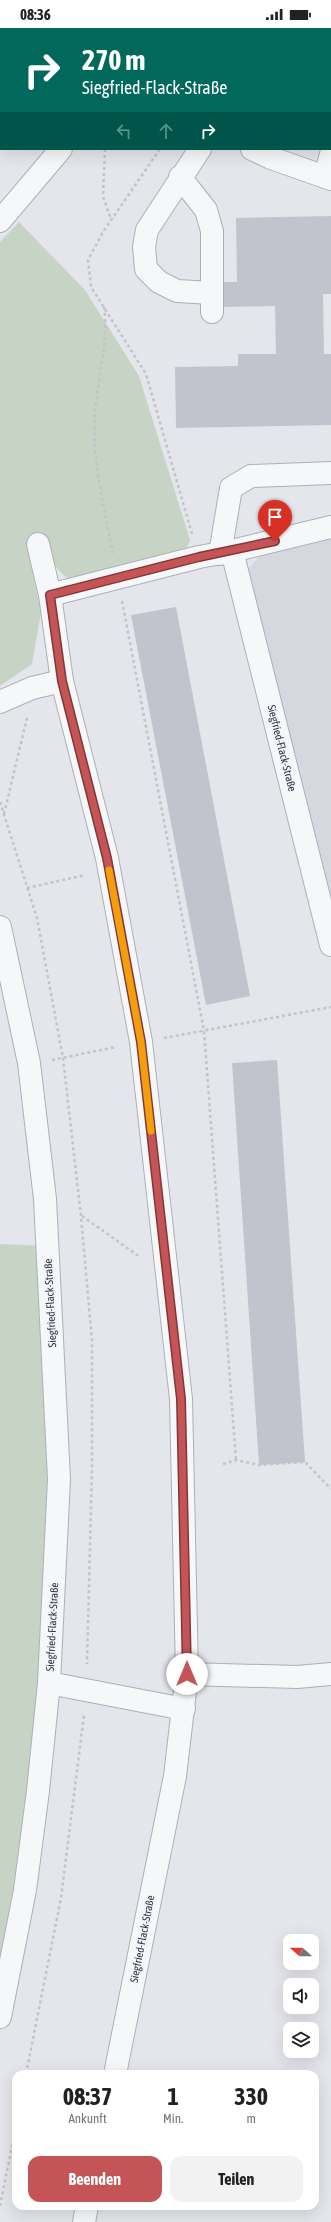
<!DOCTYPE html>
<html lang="de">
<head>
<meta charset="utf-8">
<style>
	body { margin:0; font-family:"Asap Condensed",sans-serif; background:#f2f2f2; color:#202124; height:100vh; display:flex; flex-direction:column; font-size:15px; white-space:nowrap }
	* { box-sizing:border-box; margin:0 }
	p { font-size:13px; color:#757577 }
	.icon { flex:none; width:22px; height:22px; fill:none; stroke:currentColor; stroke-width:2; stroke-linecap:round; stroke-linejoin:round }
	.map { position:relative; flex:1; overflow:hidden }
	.panel { position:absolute; left:12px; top:2042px; width:307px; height:140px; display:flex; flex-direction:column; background:#fff; border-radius:12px; box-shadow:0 4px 16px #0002 }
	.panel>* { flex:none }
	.top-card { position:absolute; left:0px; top:0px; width:331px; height:122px; box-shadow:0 4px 16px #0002; background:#00695c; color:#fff; overflow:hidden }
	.needle { width:26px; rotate:290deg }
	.tools { position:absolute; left:283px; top:1906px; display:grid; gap:8px }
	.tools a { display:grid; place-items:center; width:36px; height:36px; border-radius:8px; background:#fff; box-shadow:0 4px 16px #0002; font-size:20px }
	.pin { position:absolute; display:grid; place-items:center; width:34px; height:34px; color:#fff; margin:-41px -17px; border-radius:50% 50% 50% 0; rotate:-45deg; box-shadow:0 0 4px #0007 }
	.pin .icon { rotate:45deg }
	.me { position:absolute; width:44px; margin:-22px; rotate:0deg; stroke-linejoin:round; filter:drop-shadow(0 0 3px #0008) }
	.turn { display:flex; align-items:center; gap:14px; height:84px; padding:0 16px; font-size:18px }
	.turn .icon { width:52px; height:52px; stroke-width:2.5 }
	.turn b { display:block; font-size:28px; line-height:34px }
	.lanes { display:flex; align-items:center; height:38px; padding:0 16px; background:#0003; justify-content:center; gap:20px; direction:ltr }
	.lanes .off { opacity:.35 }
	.eta { display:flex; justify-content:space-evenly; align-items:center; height:68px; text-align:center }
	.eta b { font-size:24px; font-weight:700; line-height:28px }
	.button { display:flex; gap:8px; margin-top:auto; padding:8px 16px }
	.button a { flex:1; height:46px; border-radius:12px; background:#c55457; color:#fff; font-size:16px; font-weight:700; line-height:46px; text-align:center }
	.button a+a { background:#f2f2f2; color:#202124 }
	.status { display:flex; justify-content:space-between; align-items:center; height:28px; padding:0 20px; background:#fff; direction:ltr }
	.status svg { height:11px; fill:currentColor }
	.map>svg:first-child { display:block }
	.built { fill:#d6d8df }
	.green { fill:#c7d4c5 }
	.building { fill:#c1c4cd }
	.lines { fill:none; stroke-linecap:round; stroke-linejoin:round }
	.minor-casing { stroke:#adb0b8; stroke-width:24 }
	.path { stroke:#c2c4c9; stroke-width:2.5; stroke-dasharray:3 3; stroke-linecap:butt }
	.minor { stroke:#f6f7f9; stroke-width:22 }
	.route-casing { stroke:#803739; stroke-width:10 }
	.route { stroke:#c55457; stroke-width:7 }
	.slow { stroke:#f59e0b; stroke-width:7 }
	.labels { text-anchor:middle; stroke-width:3; stroke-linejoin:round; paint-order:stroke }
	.street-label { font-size:11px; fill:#2d3242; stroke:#f3f5f8 }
</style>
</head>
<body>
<div class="status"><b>08:36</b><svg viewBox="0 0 49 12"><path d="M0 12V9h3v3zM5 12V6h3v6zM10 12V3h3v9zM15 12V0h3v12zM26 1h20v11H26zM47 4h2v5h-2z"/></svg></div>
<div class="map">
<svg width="331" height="2194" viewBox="0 0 331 2194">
	<rect width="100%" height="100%" fill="#e4e6eb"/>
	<path class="built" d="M331 508V879L247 542 261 527Z"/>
	<g class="green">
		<path d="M19 194 85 262 139 348 190 512 185 523 76 554C53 543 53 534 48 511L27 517 41 585 32 636 0 658V214Z"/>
		<path d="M0 1216 47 1218 52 1586 0 1989Z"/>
	</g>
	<g class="building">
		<path d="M331 188V266H323L324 326H331V397L176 400 175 339 238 338V326H276L275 278 224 279V254H237L236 190Z"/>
		<path d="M176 579 250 968 206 977 131 587Z"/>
		<path d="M277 1032 305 1434 259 1437 232 1035Z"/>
	</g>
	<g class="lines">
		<g class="minor-casing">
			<g id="minor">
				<path d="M79 0 80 1"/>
				<path d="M151 1V0"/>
				<path d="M330 61H331"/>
				<path d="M200 121 147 202 144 219 146 241 159 254 177 263 212 265"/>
				<path d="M252 121 271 130 331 151"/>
				<path d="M180 149 206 182 212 203V284"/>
				<path d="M325 149 331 126"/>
				<path d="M0 193 61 121"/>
				<path d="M38 516 50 567"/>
				<path d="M232 523 331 499"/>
				<path d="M220 526 231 460 251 448 331 445"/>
				<path d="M62 653 50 567 199 529 232 523 331 917"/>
				<path d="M0 674 32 660 62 653 107 830 141 1014 181 1371 187 1646 175 1748 115 2046"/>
				<path d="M0 899 29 1035 45 1171 59 1451 49 1655 38 1763 25 1862 0 1989"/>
				<path d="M187 1646 297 1649 331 1646"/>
				<path d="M49 1655 184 1681"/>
				<path d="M84 2194 87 2178"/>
			</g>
		</g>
		<g class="path">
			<path d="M12 0 14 1"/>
			<path d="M33 1 34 0"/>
			<path d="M242 1 243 0"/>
			<path d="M0 45 1 44"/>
			<path d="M105 121 103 168 111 192"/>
			<path d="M160 121 103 204 88 232 91 259 146 346 192 506"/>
			<path d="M104 279C109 314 97 351 95 386 92 433 104 480 113 525"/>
			<path d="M122 573 204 1003 236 1432"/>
			<path d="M0 774 37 890 63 1030 81 1188 92 1313V1441L87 1636"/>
			<path d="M4 786 27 690"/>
			<path d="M27 860 85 847"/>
			<path d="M164 1010 331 979"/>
			<path d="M52 1032 116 1019"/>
			<path d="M82 1188 140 1229"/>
			<path d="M223 1436 236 1432 259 1437 305 1434 331 1461"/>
			<path d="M26 2046 61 1870 84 1687"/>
			<path d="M0 2178 16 2098"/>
		</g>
		<use href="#minor" class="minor"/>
	</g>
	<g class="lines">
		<g class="route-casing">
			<path id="route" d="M187 1646 181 1371 141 1014 107 830 62 653 50 567 199 529 275 513"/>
		</g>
		<use href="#route" class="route"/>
		<path class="slow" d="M109 842 141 1014 151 1103"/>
	</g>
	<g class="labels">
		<g class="street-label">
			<text transform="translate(282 720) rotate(76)" y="4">Siegfried-Flack-Straße</text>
			<text transform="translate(50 1275) rotate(-93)" y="4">Siegfried-Flack-Straße</text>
			<text transform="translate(52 1599) rotate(-87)" y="4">Siegfried-Flack-Straße</text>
			<text transform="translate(142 1911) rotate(-79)" y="4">Siegfried-Flack-Straße</text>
		</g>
	</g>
</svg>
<div class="tools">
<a><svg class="needle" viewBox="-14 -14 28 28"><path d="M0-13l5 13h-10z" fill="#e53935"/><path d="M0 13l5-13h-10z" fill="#757577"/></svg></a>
<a><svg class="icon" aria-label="sound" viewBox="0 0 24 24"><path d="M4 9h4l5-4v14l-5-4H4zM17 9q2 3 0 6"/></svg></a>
<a><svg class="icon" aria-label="layers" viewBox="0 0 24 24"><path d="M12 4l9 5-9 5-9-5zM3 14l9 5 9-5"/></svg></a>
</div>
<div class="pin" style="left:275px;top:513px;background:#d93025"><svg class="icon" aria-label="arrive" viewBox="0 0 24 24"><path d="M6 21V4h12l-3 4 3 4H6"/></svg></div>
<svg class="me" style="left:187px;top:1646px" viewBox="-20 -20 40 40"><circle r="19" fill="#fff"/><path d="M0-13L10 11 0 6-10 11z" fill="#c55457"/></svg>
<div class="top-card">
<div class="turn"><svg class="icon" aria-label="right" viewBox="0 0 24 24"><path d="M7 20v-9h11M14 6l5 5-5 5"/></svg><div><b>270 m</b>Siegfried-Flack-Straße</div></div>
<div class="lanes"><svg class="icon off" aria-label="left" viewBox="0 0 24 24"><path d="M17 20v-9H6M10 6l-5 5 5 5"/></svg><svg class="icon off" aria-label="ahead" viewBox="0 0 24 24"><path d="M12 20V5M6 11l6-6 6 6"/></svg><svg class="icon" aria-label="right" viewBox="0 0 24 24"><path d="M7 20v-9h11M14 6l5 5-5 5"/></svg></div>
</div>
<section class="panel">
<div class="eta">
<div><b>08:37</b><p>Ankunft</p></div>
<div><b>1</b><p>Min.</p></div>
<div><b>330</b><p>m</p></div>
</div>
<div class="button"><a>Beenden</a><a>Teilen</a></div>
</section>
</div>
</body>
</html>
